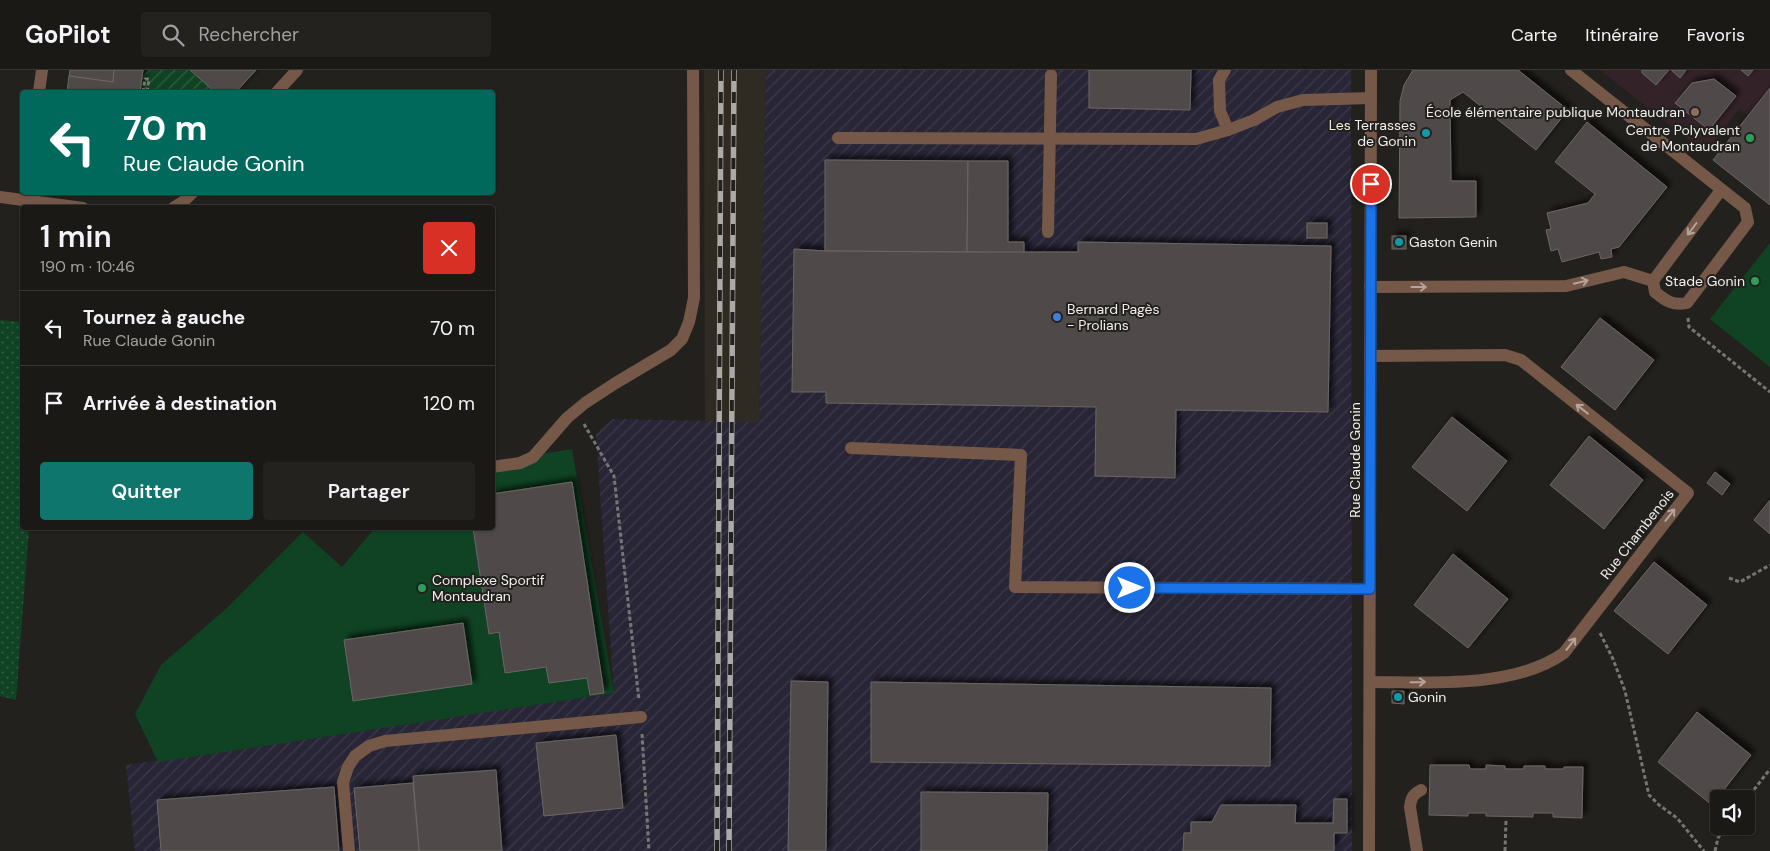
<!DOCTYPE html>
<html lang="fr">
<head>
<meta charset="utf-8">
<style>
	body { margin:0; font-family:"DM Sans",sans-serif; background:#23221f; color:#f1f3f6; height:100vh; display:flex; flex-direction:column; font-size:19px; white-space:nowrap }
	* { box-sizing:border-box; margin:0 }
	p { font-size:16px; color:#9fa0a1 }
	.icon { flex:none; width:28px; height:28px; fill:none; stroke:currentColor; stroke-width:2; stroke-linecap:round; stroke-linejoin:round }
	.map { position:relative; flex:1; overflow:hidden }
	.side { position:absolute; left:20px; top:135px; width:475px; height:325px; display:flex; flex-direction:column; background:#1a1916; border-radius:5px; box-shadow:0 1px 4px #0004,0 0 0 1px #383835 }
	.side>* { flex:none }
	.banner { position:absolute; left:20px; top:20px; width:475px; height:105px; border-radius:5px; box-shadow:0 1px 4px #0004,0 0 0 1px #383835; background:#00695c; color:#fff; overflow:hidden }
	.tools { position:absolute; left:1710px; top:720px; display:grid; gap:10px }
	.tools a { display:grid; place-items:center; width:45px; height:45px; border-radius:5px; background:#1a1916; box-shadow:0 1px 4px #0004,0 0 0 1px #383835; font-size:25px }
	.pin { position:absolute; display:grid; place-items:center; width:42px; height:42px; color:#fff; margin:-21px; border:2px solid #fff; border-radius:50%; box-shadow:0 1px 5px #0007 }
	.me { position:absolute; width:55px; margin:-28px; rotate:90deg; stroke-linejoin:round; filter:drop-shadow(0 0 4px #0008) }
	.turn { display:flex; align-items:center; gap:18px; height:105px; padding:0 20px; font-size:22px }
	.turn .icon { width:65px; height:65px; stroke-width:2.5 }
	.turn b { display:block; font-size:35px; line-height:42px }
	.round { display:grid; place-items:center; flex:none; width:52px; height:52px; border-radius:5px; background:#23221f }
	.headline { display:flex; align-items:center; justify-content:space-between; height:85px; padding:0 20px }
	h1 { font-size:30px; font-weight:600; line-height:38px }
	.cta { display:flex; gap:10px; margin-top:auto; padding:10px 20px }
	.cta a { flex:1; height:58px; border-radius:5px; background:#0f766e; color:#fff; font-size:20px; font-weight:600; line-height:58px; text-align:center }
	.cta a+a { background:#23221f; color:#f1f3f6 }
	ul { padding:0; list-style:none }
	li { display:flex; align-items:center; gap:15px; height:75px; padding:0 20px; border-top:1px solid #383835 }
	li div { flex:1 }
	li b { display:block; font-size:19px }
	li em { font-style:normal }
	header { display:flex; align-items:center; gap:30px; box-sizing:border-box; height:70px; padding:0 25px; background:#1a1916; border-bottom:1px solid #383835 }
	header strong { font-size:24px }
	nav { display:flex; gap:28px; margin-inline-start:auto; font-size:18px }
	.search { width:350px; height:45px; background:#23221f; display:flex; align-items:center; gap:12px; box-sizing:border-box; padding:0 18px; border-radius:5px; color:#9fa0a1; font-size:19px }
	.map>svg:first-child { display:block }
	.built { fill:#302b22 }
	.industrial { fill:url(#industrial-furrows) }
	.education { fill:#342229 }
	.grass { fill:url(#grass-dots) }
	.garden { fill:url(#garden-furrows) }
	.pitch { fill:#0f4323 }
	.building { fill:#4f4a48; stroke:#6c6665; filter:url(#shadow) }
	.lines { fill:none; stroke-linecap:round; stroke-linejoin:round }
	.path { stroke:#787673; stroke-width:3; stroke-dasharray:4 2.5; stroke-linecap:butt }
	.minor { stroke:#765849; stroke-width:12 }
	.rail-casing { stroke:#acaaa7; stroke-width:5.5 }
	.rail { stroke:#23211d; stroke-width:4; stroke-dasharray:11; stroke-linecap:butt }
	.oneway { stroke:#b4a49b }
	.route-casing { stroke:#114b97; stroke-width:12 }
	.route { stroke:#1a73e8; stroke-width:9 }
	.education-dot { fill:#8d6e63; stroke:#23211d; stroke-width:2 }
	.culture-dot { fill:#0f9aa8; stroke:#23211d; stroke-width:2 }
	.leisure-dot { fill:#2e9e5b; stroke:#23211d; stroke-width:2 }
	.shop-dot { fill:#3f7fe0; stroke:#23211d; stroke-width:2 }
	.labels { text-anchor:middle; stroke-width:4; stroke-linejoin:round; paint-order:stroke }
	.poi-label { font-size:14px; fill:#f1efed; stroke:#23211d; text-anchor:end }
	.street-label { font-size:14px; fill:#f1efed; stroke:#23211d }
</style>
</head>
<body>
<header>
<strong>GoPilot</strong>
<div class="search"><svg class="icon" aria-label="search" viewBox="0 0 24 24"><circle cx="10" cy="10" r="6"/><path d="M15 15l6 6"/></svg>Rechercher</div>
<nav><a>Carte</a><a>Itinéraire</a><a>Favoris</a></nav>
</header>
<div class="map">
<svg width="1770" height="781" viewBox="0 0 1770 781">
	<defs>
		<pattern id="industrial-furrows" width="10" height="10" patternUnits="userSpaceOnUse" patternTransform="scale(1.25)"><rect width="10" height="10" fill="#282636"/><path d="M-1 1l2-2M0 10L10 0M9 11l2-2" fill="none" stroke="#3d3b4a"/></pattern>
		<pattern id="grass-dots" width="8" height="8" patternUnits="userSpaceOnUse" patternTransform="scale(1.25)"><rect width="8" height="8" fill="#0f4323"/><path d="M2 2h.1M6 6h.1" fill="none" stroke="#325e43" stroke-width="1.8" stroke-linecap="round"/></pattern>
		<pattern id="garden-furrows" width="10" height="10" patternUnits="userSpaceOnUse" patternTransform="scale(1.25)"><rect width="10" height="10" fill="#0f4323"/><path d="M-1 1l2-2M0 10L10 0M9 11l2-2" fill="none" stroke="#325e43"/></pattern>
		<filter id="shadow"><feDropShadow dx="4.5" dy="-4.5" stdDeviation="2.5" flood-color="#0009"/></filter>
	</defs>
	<rect width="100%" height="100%" fill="#23211d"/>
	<path class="built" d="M704 0H766L759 352 706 781Z"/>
	<path class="industrial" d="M766 0H1351L1352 781H135L126 695 614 623 596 364 613 349 759 352Z"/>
	<path class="education" d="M1600 0H1770V18L1748 45 1739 39 1705 83Z"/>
	<path class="grass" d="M0 250 22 252V458H29L16 630 0 626Z"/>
	<path class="garden" d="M143 0H190L215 22H141Z"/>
	<g class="pitch">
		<path d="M1770 173V297L1710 249Z"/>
		<path d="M572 379 614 623 158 692 135 644 161 595 227 538 303 462 342 497 375 458H492L493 392Z"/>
	</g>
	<g class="building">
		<path d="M70 0H114L113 12 69 6Z"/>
		<path d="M114 0H143L140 22H67L69 6 113 12Z"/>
		<path d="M190 0H256L236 22H215Z"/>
		<path d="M1089 0H1191L1190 40 1089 38Z"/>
		<path d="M1413 0H1518L1568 40 1536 80 1463 22 1450 30 1451 111H1476V147L1399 148 1400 31 1404 15Z"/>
		<path d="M1642 0H1669L1656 15 1642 3Z"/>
		<path d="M1671 0H1686L1680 8Z"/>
		<path d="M1741 0H1753L1748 6Z"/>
		<path d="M1714 9 1736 26 1709 60 1675 33 1692 13Z"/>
		<path d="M1770 18V135L1713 90Z"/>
		<path d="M1587 52 1667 117 1619 177 1611 179 1612 187 1601 189 1599 182 1562 192 1558 179 1551 181 1546 160 1551 159 1547 143 1588 133 1595 124 1555 92Z"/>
		<path d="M825 90 968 91 967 182 825 181Z"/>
		<path d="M968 91H1008V172H1024V183L967 182Z"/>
		<rect x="1307" y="153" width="20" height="15"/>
		<rect x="1392" y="166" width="14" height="13"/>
		<path d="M1078 172 1331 176 1328 342 1176 340 1175 408 1095 406 1096 337 826 333V322H792L794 179 825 181 967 182H1078Z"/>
		<path d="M1600 248 1654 290 1615 340 1561 297Z"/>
		<path d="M1452 347 1507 391 1467 441 1412 397Z"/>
		<path d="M1589 366 1643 410 1604 459 1550 415Z"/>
		<path d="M1715 402 1730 414 1722 425 1707 413Z"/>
		<path d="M572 412 604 623 590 625 587 608 549 613 546 597 505 603 499 562 489 564 473 458H492V424Z"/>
		<path d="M1770 430V464L1754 450Z"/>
		<path d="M1453 484 1508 529 1468 578 1414 535Z"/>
		<path d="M1654 492 1707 535 1668 584 1614 541Z"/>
		<path d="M463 553 472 614 353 631 344 570Z"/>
		<path d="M791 611 828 612 826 781H788Z"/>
		<path d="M871 612 1271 618 1270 696 871 692Z"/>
		<path d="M1392 621H1404V634L1392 633Z"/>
		<path d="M1697 642 1751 685 1712 735 1658 692Z"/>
		<path d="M616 665 623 738 544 746 536 673Z"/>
		<path d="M1430 695H1469L1470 699H1486V695L1505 696V699H1524V696H1545V699H1564V697H1583L1582 748 1553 747V743H1533V747L1486 746V743H1468V746L1429 745Z"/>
		<path d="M496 700 502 781H419L413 706Z"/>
		<path d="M413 713 419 781H360L354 718Z"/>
		<path d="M334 717 339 781H161L157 730Z"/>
		<path d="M921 722 1048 723 1047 781H921Z"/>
		<path d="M1334 729H1347V763H1334V781H1183L1184 763H1191V752H1212L1221 735H1296L1295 753H1333Z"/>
	</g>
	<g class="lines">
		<g class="path">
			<path d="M143 22 145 9H149L147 22"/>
			<path d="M1688 248 1689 257 1770 322"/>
			<path d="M584 354 614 406 639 630"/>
			<path d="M1729 508 1740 512 1770 495"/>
			<path d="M1600 563 1613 589 1625 621 1649 725 1659 735 1677 748 1704 781"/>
			<path d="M642 664 649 781"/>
			<path d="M1746 730 1770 699"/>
			<path d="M1505 781 1506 750"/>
			<path d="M1715 781 1718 768 1726 756"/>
		</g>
		<g class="minor">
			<path d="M1225 0 1219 10 1220 41 1228 60"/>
			<path d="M1571 0 1745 138 1748 152 1687 233C1673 236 1666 231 1655 222L1653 211 1721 120"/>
			<path d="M39 22 42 0"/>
			<path d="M277 22 297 0"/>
			<path d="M838 68 1196 69 1228 60 1254 50 1277 37 1303 30 1371 28"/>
			<path d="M0 127 83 138"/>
			<path d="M173 138 184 131 193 122"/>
			<path d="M1048 162 1051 5"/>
			<path d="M1370 217 1566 216 1624 202 1653 211"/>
			<path d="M851 378 1021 385 1015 517 1370 519"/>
			<path d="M492 397 520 393 533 387 567 348 585 333 614 314 671 280 682 269 689 252 694 228 693 0"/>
			<path d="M1370 612C1430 612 1513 619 1564 583L1688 423 1521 290 1505 285 1370 286"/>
			<path d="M349 781 343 712 348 697 355 686 369 676 385 671 641 647"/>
			<path d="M1369 781 1371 0"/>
			<path d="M1417 781 1410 737C1411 728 1413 724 1421 720"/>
		</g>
		<g class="rail-casing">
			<g id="rail">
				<path d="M717 781 721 0"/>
				<path d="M729 781 734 0"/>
			</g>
		</g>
		<use href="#rail" class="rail"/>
	</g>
	<defs><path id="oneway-shaft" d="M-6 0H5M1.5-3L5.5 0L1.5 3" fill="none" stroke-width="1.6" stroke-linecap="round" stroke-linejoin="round" transform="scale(1.25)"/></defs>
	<g class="oneway">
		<use href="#oneway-shaft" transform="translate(1692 159) rotate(127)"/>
		<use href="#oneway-shaft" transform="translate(1581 212) rotate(-14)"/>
		<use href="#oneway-shaft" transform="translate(1419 217)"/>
		<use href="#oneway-shaft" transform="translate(1582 339) rotate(-142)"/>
		<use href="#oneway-shaft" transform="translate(1670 445) rotate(-52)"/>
		<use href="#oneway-shaft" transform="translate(1571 574) rotate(-52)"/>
		<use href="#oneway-shaft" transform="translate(1418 612) rotate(-1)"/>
	</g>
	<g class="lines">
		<g class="route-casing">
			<path id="route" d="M1130 518 1370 519 1371 114"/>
		</g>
		<use href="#route" class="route"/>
	</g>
	<circle class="education-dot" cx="1695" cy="42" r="5"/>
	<g class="culture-dot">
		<circle cx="1426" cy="63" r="5"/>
		<circle cx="1399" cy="172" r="5"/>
		<circle cx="1398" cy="627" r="5"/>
	</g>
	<g class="leisure-dot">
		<circle cx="1750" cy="68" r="5"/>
		<circle cx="1755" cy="211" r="5"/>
		<circle cx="422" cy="518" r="5"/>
	</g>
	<circle class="shop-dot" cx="1057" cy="247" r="5"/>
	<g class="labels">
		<g class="poi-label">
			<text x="1685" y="47">École élémentaire publique Montaudran</text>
			<text x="1416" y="60">Les Terrasses<tspan x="1416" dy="16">de Gonin</tspan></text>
			<text x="1740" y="65">Centre Polyvalent<tspan x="1740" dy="16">de Montaudran</tspan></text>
			<text x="1409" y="177" text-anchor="start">Gaston Genin</text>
			<text x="1745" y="216">Stade Gonin</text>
			<text x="1067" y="244" text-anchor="start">Bernard Pagès<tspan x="1067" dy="16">- Prolians</tspan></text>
			<text x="432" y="515" text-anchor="start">Complexe Sportif<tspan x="432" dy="16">Montaudran</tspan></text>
			<text x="1408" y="632" text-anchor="start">Gonin</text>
		</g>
		<g class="street-label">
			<text transform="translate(1355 390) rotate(-90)" y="5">Rue Claude Gonin</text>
			<text transform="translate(1637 464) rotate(-52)" y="5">Rue Chambenois</text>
		</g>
	</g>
</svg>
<div class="tools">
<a><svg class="icon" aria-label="sound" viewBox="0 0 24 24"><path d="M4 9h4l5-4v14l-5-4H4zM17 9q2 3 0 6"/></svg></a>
</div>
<div class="pin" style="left:1371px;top:114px;background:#d93025"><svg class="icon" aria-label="arrive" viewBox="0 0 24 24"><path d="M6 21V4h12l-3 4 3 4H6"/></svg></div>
<svg class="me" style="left:1130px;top:518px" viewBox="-20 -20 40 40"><circle r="17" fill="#1a73e8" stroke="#fff" stroke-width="3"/><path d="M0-11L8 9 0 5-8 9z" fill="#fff"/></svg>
<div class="banner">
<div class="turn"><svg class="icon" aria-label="left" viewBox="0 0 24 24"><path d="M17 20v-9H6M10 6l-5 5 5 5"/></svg><div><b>70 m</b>Rue Claude Gonin</div></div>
</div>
<section class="side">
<div class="headline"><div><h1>1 min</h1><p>190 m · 10:46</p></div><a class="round" style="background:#d93025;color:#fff"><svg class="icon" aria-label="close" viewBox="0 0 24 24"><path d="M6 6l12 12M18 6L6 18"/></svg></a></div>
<ul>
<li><svg class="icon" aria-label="left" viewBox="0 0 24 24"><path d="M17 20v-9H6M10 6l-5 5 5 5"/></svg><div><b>Tournez à gauche</b><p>Rue Claude Gonin</p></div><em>70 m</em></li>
<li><svg class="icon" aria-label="arrive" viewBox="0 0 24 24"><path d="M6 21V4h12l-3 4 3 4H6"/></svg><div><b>Arrivée à destination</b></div><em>120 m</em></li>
</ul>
<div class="cta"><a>Quitter</a><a>Partager</a></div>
</section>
</div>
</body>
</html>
